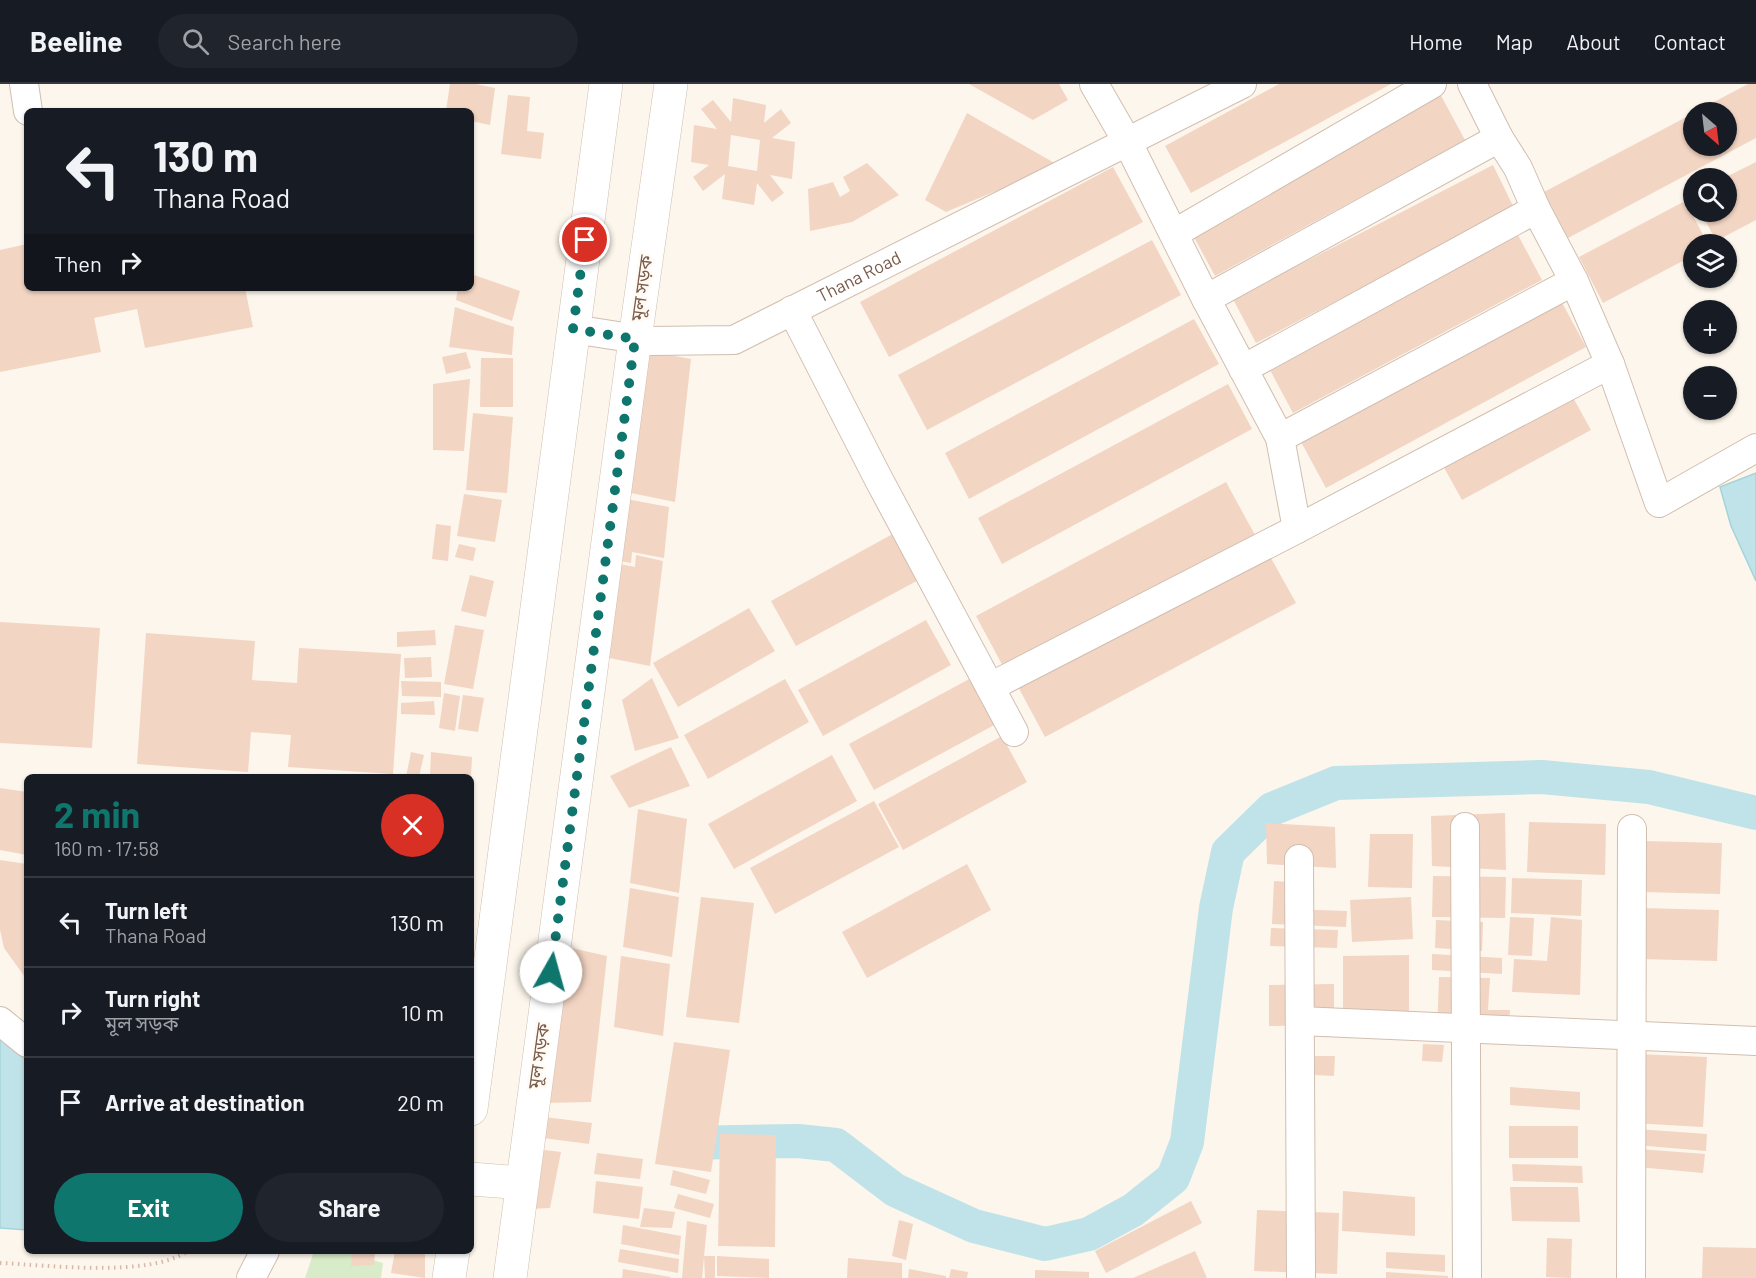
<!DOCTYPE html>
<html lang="en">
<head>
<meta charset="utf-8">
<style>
	body { margin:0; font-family:Barlow,"Noto Sans Bengali",sans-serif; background:#20242c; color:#f1f3f6; height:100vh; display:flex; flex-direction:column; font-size:22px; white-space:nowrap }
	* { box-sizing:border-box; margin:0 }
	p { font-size:20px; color:#9ea1a6 }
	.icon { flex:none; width:33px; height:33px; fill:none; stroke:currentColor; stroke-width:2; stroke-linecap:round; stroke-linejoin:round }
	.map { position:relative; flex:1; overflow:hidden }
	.details { position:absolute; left:24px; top:690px; width:450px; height:480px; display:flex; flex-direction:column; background:#171b24; border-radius:9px; box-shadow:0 2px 4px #0004 }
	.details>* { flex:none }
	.guide { position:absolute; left:24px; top:24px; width:450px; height:183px; border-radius:9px; box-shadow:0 2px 4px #0004; background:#171b24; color:#f1f3f6; overflow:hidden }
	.needle { width:39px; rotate:152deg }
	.controls { position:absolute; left:1683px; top:18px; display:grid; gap:12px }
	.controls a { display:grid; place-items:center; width:54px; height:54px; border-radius:50%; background:#171b24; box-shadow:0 2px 4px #0004; font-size:30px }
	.pin { position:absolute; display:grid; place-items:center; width:51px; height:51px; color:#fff; margin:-26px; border:3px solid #fff; border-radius:50%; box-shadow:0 2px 6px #0007 }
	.me { position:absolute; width:66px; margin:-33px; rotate:7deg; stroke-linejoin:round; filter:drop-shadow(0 0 4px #0008) }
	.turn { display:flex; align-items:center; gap:21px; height:126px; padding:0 30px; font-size:27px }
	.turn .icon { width:78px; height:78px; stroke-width:2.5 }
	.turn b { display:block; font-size:42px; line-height:51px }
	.then { display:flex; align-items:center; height:57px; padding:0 30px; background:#0003; gap:12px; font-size:22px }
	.round { display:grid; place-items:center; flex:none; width:63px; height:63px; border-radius:32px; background:#20242c }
	.overview { display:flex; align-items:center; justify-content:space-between; height:102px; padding:0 30px }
	h1 { font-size:36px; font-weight:700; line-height:45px; color:#0f766e }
	.button { display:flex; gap:12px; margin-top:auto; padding:12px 30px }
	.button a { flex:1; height:69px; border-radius:36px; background:#0f766e; color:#fff; font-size:24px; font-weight:700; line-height:69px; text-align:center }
	.button a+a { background:#20242c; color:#f1f3f6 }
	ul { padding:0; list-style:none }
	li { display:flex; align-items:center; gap:18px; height:90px; padding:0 30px; border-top:2px solid #363941 }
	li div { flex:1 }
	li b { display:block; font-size:22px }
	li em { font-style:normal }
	header { display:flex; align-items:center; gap:36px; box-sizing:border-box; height:84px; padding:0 30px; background:#171b24; border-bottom:2px solid #363941 }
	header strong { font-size:28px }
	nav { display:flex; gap:33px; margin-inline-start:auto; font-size:21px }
	.search { width:420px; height:54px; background:#20242c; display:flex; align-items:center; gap:15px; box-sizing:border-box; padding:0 21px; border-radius:33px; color:#9ea1a6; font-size:22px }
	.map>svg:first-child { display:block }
	.green { fill:#d8ecc9 }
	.water { fill:#bfe3e8; stroke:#a5d3da; stroke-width:1.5 }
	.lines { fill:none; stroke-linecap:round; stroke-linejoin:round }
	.canal { stroke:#bfe3e8; stroke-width:34 }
	.building { fill:#f3d5c3; fill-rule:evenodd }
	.minor-casing { stroke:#d1beb0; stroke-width:30 }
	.tertiary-casing { stroke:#d1beb0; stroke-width:34 }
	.path { stroke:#d9b8a5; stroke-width:4; stroke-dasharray:1.5 4.5; stroke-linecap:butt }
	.minor { stroke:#fff; stroke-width:28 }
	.tertiary { stroke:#fff; stroke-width:33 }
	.route { stroke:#0f766e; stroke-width:10; stroke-dasharray:0 18 }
	.labels { text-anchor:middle; stroke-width:5; stroke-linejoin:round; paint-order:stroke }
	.street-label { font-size:18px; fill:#7a5c4d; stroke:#fffaf3 }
</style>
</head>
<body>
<header>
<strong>Beeline</strong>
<div class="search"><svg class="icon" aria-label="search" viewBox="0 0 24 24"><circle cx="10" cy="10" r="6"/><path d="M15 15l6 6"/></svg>Search here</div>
<nav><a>Home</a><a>Map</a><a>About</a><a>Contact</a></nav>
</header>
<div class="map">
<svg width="1756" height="1194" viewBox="0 0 1756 1194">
	<rect width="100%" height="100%" fill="#fdf6ec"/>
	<path class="green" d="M314 1167H343L383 1179 381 1194H305Z"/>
	<g class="water">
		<path d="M1756 389V497L1731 442 1720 403Z"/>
		<path d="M0 954 27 974V1146L0 1144Z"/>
	</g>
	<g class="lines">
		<path class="canal" d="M681 1059 798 1057 836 1061 895 1106 974 1142 1045 1160 1089 1150 1133 1126 1173 1094 1187 1058 1216 824 1228 768 1272 725 1336 699 1542 693 1649 703 1756 729"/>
	</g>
	<g class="building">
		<path d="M450 0H476L495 4 490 41 471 37V27H446Z"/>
		<path d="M969 0H1059L1068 16 1033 36Z"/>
		<path d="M1279 0H1391L1191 109 1165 62Z"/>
		<path d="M1748 0H1756V54L1568 154 1544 108 1694 29V62H1726V28H1695Z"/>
		<path d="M1439 8 1465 56 1215 192 1189 144Z"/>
		<path d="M508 11 530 13 527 47 544 49 541 75 501 70Z"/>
		<path d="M733 14 766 21 764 39 781 25 791 39 772 54 795 58 792 95 770 91 784 109 772 118 757 99 754 121 722 115 725 90 703 107 693 93 709 81 691 78 694 41 717 45 701 25 713 16 731 38ZM731 51 760 56 757 87 728 82Z"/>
		<path d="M967 29 1058 81 946 128 925 116Z"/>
		<path d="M1756 78V136L1716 157 1701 128H1726V93Z"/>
		<path d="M867 79 899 111 852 138 810 147 808 105 833 98 840 113 850 107 843 93Z"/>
		<path d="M1493 81 1514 124 1256 259 1233 215Z"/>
		<path d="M1113 83 1143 138 889 273 860 218Z"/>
		<path d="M1685 117 1708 160H1694V171L1603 219 1579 173Z"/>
		<path d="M1518 151 1542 196 1293 329 1269 284Z"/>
		<path d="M1152 156 1181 211 927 346 898 291Z"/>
		<path d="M27 160V204H245L253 243 145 264 137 225 94 234 101 268 0 288V166Z"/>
		<path d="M471 190 520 207 512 237 456 216 458 204H471Z"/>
		<path d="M1560 215 1586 263 1326 404 1300 356Z"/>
		<path d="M455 223 514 243 512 271 449 263Z"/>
		<path d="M1194 235 1219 280 969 415 945 369Z"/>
		<path d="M642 266 691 275 675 418 626 408Z"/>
		<path d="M466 268 471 284 446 290 442 273Z"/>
		<path d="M481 274H513V323H480Z"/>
		<path d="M470 295 464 367 433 366V300Z"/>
		<path d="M1565 299 1591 346 1462 416 1436 369Z"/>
		<path d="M1228 300 1252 345 1002 480 978 434Z"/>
		<path d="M473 329 513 333 507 409 466 406Z"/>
		<path d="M1226 398 1255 451 1005 586 976 532Z"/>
		<path d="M464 410 502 416 495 458 457 452Z"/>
		<path d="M621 414 669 423 664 474 632 468 631 479 615 476Z"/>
		<path d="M436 440 451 442 448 477 432 475Z"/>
		<path d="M898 447 924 493 796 562 771 517Z"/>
		<path d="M459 460 476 464 473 477 455 473Z"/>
		<path d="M1266 465 1296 519 1045 653 1016 599Z"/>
		<path d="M636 471 663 477 650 582 604 573 615 479 635 483Z"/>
		<path d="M470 491 494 497 486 533 461 527Z"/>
		<path d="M749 524 775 567 678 623 653 579Z"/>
		<path d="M926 536 951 581 823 652 798 606Z"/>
		<path d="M0 538 100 544 92 664 0 659Z"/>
		<path d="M455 541 484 546 473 605 444 600Z"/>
		<path d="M435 546 436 561 397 563V548Z"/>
		<path d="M146 549 255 557 252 596 297 599 299 564 401 570 393 690 288 683 291 651 251 648 248 688 137 680Z"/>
		<path d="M431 573 432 593 405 594 404 574Z"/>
		<path d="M973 593 998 639 874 706 849 660Z"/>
		<path d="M652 594 679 654 635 667 622 616Z"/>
		<path d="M785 595 809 638 708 695 684 651Z"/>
		<path d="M401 597 441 598V613L402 612Z"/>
		<path d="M444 609 460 612 455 647 439 644Z"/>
		<path d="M463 611 484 614 478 648 458 645Z"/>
		<path d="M434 617 435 631 401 630V619Z"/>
		<path d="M1002 652 1027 698 903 766 878 720Z"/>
		<path d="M671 663 690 702 629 724 610 692Z"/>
		<path d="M411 668 424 671 419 693H406Z"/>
		<path d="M431 668 472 673 471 693H430Z"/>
		<path d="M832 671 857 717 734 785 708 740Z"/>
		<path d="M0 704 27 708V771L0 766Z"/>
		<path d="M874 717 899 763 775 830 750 784Z"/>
		<path d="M638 725 687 735 679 809 630 799Z"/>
		<path d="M1505 729 1506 786 1432 782 1431 732Z"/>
		<path d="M1529 738 1606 740 1605 791 1527 788Z"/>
		<path d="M1266 739 1335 743 1336 784 1267 780Z"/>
		<path d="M1370 750H1413L1412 804 1368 803Z"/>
		<path d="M1644 757 1722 759 1720 810 1642 808Z"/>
		<path d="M0 776 27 780V896L4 864 0 846Z"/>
		<path d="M967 780 991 826 867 894 842 848Z"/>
		<path d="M1433 792 1506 793 1505 834 1432 833Z"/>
		<path d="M1512 794 1582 796 1581 832 1511 829Z"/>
		<path d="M1274 797 1289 798 1288 825 1347 827 1346 843 1272 840Z"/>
		<path d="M630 804 679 813 672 873 623 863Z"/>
		<path d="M701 813 754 819 739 939 686 933Z"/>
		<path d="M1411 813 1413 855 1352 858 1350 816Z"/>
		<path d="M1641 824 1719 826 1717 877 1639 875Z"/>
		<path d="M1510 833 1534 834 1532 872 1508 871Z"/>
		<path d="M1551 833 1582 836 1580 911 1512 908 1514 875 1547 877Z"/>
		<path d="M1436 836 1483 838 1482 867 1435 864Z"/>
		<path d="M1271 844 1338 846 1337 864 1270 862Z"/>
		<path d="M558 861 607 872 591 1018 543 1019Z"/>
		<path d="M1432 870 1502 874V890L1432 886Z"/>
		<path d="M1409 871V942L1343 943V872Z"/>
		<path d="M621 872 670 880 663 952 614 943Z"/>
		<path d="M1439 893 1490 894 1488 926H1510L1508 948 1437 950Z"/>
		<path d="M1334 900V941L1269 942V901Z"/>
		<path d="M674 958 730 966 711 1088 655 1080Z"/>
		<path d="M1423 960 1444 961 1442 978 1422 977Z"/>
		<path d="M1636 970 1707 973 1703 1043 1632 1039Z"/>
		<path d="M1315 972H1335L1334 992 1315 991Z"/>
		<path d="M1510 1003 1580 1008V1026L1510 1021Z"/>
		<path d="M545 1033 592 1039 589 1060 543 1054Z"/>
		<rect x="1509" y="1042" width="69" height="32"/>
		<path d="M1637 1045 1707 1050 1706 1067 1636 1061Z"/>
		<path d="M720 1050 776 1051 775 1163 718 1162Z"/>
		<path d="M536 1065 561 1068 550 1124 528 1125Z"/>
		<path d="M1639 1065 1705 1070 1703 1089 1637 1083Z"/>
		<path d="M597 1069 643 1075 640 1095 594 1090Z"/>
		<path d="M1512 1080 1582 1082 1583 1099 1513 1097Z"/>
		<path d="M673 1086 710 1096 706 1110 670 1101Z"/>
		<path d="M596 1097 643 1103 639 1135 593 1129Z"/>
		<path d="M1510 1103H1578L1580 1138 1512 1137Z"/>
		<path d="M1343 1107 1415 1113V1152L1342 1147Z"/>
		<path d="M678 1110 714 1120 710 1134 674 1124Z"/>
		<path d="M1191 1117 1202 1139 1106 1189 1095 1167Z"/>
		<path d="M644 1124 675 1128 672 1144 640 1143Z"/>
		<path d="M1257 1126 1339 1129 1337 1190 1254 1187Z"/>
		<path d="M899 1136 913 1140 906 1176 892 1172Z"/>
		<path d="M687 1137 707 1141 702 1194H682Z"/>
		<path d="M623 1141 681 1152 679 1171 621 1160Z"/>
		<path d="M1547 1154 1572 1155 1571 1194 1546 1193Z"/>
		<path d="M1703 1163 1756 1164V1194H1702Z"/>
		<path d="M620 1165 679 1175 678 1189 618 1178Z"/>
		<path d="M352 1167H375L374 1181 351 1182Z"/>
		<path d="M395 1167H425V1194L391 1189Z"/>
		<path d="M1195 1167 1207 1194H1133Z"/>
		<path d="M1386 1168 1445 1171V1188L1386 1184Z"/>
		<path d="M704 1172H715V1194H705Z"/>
		<path d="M717 1172 769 1175V1194L717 1192Z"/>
		<path d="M848 1174 902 1179V1194H847Z"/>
		<path d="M623 1185 671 1193 670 1194H622Z"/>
		<path d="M909 1185 946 1192V1194H908Z"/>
		<path d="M951 1185 968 1188 967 1194H949Z"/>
		<path d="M1035 1186 1089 1188V1194H1035Z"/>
		<path d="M1386 1188 1448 1192V1194H1386Z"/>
	</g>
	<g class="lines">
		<g class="minor-casing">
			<g id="minor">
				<path d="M24 0 28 27"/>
				<path d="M1094 0 1128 59 1206 215 1280 354 1297 445"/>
				<path d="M1472 0 1499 54"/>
				<path d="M1175 149 1432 0"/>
				<path d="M1206 215 1499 54 1518 84 1536 125"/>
				<path d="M792 226 878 394 1014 648"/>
				<path id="s1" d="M573 245 650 257 734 256 1242 0"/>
				<path d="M1243 285 1536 125 1574 197"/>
				<path d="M1280 354 1574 197 1610 280"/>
				<path d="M990 603 1297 445 1610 280 1659 419 1756 364"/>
				<path d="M1465 743 1467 1194"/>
				<path d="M1299 775 1301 1194"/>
				<path d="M0 937 27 959"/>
				<path d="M1300 937 1756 957"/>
				<path d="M251 1194 265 1167"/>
				<path d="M1631 1194 1632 745"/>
			</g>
		</g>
		<g class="tertiary-casing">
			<g id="tertiary">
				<path d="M471 1025 606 0"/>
				<path d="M471 1095 522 1099"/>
				<path d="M449 1194 453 1167"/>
				<path d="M510 1194 635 255 671 0"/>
			</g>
		</g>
		<path class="path" d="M0 1179C49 1181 148 1194 188 1167"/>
		<use href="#minor" class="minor"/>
		<use href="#tertiary" class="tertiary"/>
	</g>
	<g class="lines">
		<path class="route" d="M551 888 635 255 573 245 585 156"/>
	</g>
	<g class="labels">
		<g class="street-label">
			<text dy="6" stroke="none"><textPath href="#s1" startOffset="302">Thana Road</textPath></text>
			<text transform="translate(642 204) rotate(-82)" y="6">মূল সড়ক</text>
			<text transform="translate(539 972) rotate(-82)" y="6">মূল সড়ক</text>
		</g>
	</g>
</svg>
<div class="controls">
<a><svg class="needle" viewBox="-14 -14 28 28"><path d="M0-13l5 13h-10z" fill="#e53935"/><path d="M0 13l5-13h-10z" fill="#9ea1a6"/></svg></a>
<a><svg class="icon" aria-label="search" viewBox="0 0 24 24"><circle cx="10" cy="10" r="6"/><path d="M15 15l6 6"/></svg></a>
<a><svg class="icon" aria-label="layers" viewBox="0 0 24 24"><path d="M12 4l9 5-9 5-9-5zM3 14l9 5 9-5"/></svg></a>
<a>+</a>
<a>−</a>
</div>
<div class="pin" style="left:585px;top:156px;background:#d93025"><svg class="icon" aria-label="arrive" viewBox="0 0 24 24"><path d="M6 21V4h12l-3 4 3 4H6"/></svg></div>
<svg class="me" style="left:551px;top:888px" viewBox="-20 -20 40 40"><circle r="19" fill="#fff"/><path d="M0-13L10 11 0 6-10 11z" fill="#0f766e"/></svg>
<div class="guide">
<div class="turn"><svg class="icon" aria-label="left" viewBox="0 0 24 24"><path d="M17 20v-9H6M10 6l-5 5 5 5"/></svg><div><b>130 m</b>Thana Road</div></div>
<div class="then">Then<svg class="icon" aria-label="right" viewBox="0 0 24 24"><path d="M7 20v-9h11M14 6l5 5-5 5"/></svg></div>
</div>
<section class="details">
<div class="overview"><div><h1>2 min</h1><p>160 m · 17:58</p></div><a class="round" style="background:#d93025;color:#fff"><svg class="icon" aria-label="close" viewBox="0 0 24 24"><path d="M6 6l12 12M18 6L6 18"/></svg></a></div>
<ul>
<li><svg class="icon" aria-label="left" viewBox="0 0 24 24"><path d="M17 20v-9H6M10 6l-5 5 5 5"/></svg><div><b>Turn left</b><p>Thana Road</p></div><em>130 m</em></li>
<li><svg class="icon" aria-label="right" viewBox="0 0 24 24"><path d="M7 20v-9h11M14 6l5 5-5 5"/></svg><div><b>Turn right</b><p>মূল সড়ক</p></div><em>10 m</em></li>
<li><svg class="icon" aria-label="arrive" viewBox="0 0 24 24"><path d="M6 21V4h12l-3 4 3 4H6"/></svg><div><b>Arrive at destination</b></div><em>20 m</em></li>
</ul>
<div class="button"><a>Exit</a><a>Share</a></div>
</section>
</div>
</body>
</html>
